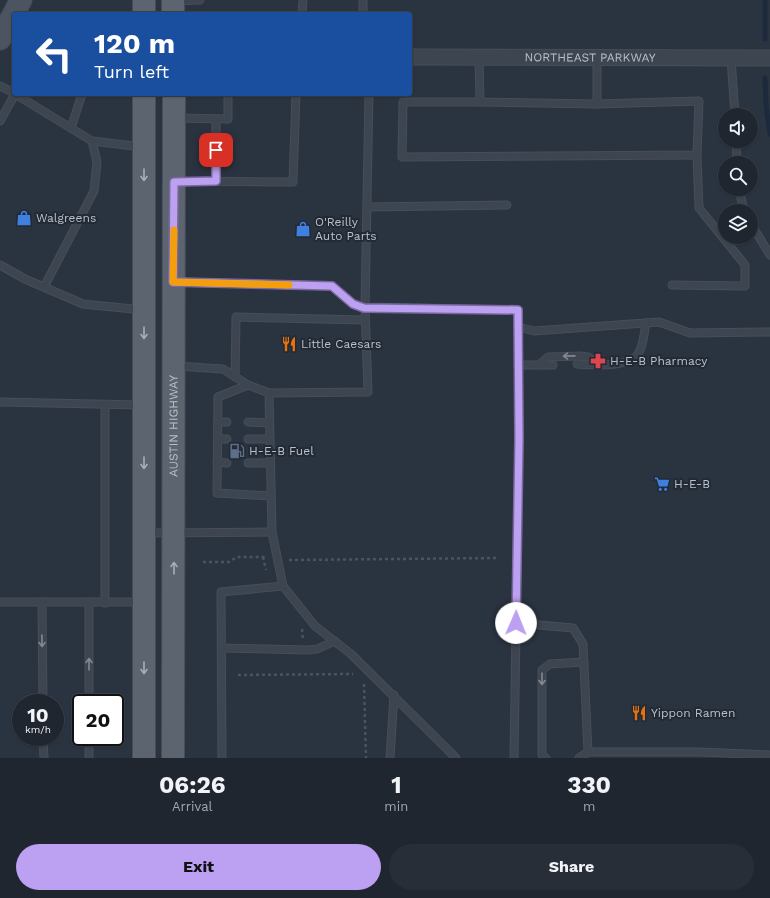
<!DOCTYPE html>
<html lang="en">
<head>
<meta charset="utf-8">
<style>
	body { margin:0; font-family:"Work Sans",sans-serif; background:#282e38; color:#f1f3f6; height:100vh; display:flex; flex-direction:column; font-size:15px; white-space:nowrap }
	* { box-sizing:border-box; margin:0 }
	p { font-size:13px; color:#a2a5ab }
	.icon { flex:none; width:22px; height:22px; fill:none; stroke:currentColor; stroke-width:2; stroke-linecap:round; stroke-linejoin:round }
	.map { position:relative; height:758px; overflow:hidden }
	.panel { display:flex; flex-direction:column; background:#202630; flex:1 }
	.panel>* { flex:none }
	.banner { position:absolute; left:12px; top:12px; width:400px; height:84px; border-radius:4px; box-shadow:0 1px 3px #0004,0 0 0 1px #3d434c; background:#1a4fa0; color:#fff; overflow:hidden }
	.fabs { position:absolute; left:718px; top:108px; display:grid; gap:8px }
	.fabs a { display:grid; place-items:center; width:40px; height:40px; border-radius:50%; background:#202630; box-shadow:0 1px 3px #0004,0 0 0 1px #3d434c; font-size:20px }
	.speed { position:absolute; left:12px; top:694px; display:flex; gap:8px; font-size:20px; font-weight:700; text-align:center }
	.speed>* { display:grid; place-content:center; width:52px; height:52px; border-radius:50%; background:#202630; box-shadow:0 1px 3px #0004,0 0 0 1px #3d434c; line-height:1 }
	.speed small { font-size:10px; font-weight:400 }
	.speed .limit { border:2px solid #111; border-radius:6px; background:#fff; color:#111 }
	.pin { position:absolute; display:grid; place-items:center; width:34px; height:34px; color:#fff; margin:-17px; border-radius:8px; box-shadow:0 2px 6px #0006 }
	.me { position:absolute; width:44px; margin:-22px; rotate:1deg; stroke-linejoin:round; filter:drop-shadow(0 0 3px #0008) }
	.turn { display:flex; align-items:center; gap:14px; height:84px; padding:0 16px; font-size:18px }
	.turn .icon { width:52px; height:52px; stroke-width:2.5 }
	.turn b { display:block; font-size:28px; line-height:34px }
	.eta { display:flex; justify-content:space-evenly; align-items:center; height:68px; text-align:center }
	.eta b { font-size:24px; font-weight:700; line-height:28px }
	.action { display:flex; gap:8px; margin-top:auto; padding:8px 16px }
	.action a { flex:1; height:46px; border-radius:24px; background:#bca0f2; color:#111; font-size:16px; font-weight:700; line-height:46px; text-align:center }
	.action a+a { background:#282e38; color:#f1f3f6 }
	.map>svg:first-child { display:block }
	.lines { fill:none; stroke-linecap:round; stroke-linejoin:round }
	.stream { stroke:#1d2a3d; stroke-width:5 }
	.lane-casing { stroke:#474e59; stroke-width:9 }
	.street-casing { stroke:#474e59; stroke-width:17 }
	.secondary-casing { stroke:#474e59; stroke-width:23 }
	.primary-casing { stroke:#474e59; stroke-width:24 }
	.path { stroke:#455758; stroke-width:2.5; stroke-dasharray:3 3; stroke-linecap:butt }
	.lane { stroke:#3d4550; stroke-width:7 }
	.street { stroke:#3d4550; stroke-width:15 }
	.secondary { stroke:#4c5462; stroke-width:21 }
	.primary { stroke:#5c646f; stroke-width:22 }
	.oneway { stroke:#a7aeb8 }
	.oneway2 { stroke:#828993 }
	.route-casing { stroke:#7a689d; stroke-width:10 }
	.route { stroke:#bca0f2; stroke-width:7 }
	.slow { stroke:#f59e0b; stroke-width:7 }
	.labels { text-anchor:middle; stroke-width:4; stroke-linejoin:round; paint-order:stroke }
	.street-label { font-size:12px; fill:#bac0ca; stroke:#222a35 }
	.poi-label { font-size:12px; fill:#bac0ca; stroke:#222a35; text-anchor:start }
</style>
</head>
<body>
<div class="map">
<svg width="770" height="758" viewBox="0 0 770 758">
	<rect width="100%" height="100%" fill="#2a3340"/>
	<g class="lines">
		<g class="stream">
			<path d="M765 39V0"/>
			<path d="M765 78 766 105 770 134"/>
		</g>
		<g class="lane-casing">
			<g id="lane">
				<path d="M363 0V14"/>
				<path d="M176 1 200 0"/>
				<path d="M302 14 303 0"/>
				<path d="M479 57 480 102 597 104V57"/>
				<path d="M731 58 735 115"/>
				<path d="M0 86 14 93"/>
				<path d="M15 94 92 141 97 162 94 191 44 287"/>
				<path d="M369 94 365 307 518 310 519 439 514 758"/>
				<path d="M480 102H403L402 157 697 155 699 101 597 104"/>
				<path d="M176 118 228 119V94"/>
				<path d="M0 121 15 94"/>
				<path d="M71 128 82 94"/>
				<path d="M92 141 142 147"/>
				<path d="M736 141 737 163"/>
				<path d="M176 181 293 182 296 94"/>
				<path d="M216 181V119"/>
				<path d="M739 189 744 211"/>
				<path d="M367 207 507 205"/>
				<path d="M751 224 770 255"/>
				<path d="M0 265 25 279 83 304 143 310"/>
				<path d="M175 282 332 286 353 304 365 307 368 392 269 393"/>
				<path d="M672 285 745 286V265L699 208 697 155"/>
				<path d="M518 327 534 331 659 322 690 333 770 332"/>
				<path d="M577 364C593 365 628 368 638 354 644 345 644 332 646 323"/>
				<path d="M518 365H553"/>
				<path d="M539 365 548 357 580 356 588 357 599 365"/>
				<path d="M176 366 223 369 248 385 269 393 272 532 283 586 315 626 351 654 456 758"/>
				<path d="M235 377 236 317 365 320"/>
				<path d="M248 385 218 397 217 493 271 496"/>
				<path d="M0 402 142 405"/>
				<path d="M105 405V603"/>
				<path d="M218 422H227"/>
				<path d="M248 422 269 423"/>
				<path d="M218 439H227"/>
				<path d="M248 439H270"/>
				<path d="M217 462 227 463"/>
				<path d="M248 463H270"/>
				<path d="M146 533 272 532"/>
				<path d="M0 602H142"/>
				<path d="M42 602 43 703"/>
				<path d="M89 602V703"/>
				<path d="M516 623 573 628 583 644 588 752H700L770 755"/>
				<path d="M221 648 308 650 317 649 335 641"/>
				<path d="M43 737 44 758"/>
				<path d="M89 737V758"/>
				<path d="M222 758 221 592 283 586"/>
				<path d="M390 758 394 695"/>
				<path d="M546 758 542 755V670L550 664 584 662"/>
				<path d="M579 758 588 752"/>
			</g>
		</g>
		<g class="street-casing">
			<g id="street">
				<path id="s1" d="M410 57 770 58"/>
			</g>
		</g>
		<g class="secondary-casing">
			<path id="secondary" d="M0 39 21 0"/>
		</g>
		<g class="primary-casing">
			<g id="primary">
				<path d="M173 0V14"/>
				<path d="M144 14V0"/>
				<path d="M144 94V758"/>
				<path id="s2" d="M173 758 174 94"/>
			</g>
		</g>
		<g class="path">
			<path d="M263 557 266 570"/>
			<path d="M289 560 498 558"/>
			<path d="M203 562H229L237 557H265"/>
			<path d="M302 629 303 640"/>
			<path d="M238 675 353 674"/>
			<path d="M364 684 366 758"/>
		</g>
		<use href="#lane" class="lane"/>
		<use href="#street" class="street"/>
		<use href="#secondary" class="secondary"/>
		<use href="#primary" class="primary"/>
	</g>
	<defs><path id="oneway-shaft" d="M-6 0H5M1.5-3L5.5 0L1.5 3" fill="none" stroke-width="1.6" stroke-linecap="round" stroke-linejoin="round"/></defs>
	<g class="oneway">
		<use href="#oneway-shaft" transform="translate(144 175) rotate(90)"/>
		<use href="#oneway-shaft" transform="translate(144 333) rotate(90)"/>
		<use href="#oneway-shaft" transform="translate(144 463) rotate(90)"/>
		<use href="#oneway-shaft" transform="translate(174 568) rotate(-90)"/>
		<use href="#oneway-shaft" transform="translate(144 668) rotate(90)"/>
	</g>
	<g class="oneway2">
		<use href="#oneway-shaft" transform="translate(569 356) rotate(179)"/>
		<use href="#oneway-shaft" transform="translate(42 641) rotate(89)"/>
		<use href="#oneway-shaft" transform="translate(89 664) rotate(-90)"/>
		<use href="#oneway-shaft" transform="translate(542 679) rotate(90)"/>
	</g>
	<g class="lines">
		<g class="route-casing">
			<path id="route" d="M216 150V181L174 182 173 282 332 286 353 304 364 308 518 310 519 439 516 623"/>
		</g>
		<use href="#route" class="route"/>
		<path class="slow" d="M174 230 173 282 289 285"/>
	</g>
	<defs>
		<g id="shop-bare" transform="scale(1.2)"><path d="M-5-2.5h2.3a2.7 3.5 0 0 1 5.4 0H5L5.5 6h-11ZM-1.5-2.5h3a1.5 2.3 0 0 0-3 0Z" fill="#3f7fe0" stroke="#222a35" stroke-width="2.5" paint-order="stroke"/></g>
		<g id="restaurant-bare" transform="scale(1.2)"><path d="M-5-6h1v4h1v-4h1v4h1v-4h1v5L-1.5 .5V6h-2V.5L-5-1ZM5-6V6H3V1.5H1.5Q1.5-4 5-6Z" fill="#e8710a" stroke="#222a35" stroke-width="2.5" paint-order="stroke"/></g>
		<g id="pharmacy-bare" transform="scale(1.2)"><path d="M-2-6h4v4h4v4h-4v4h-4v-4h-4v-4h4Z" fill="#e0444e" stroke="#222a35" stroke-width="2.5" paint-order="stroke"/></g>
		<g id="fuel-bare" transform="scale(1.2)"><path d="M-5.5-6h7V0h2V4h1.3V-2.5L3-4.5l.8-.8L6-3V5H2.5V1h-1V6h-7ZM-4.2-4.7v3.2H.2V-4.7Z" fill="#5c6f8a" stroke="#222a35" stroke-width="2.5" paint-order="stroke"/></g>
		<g id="supermarket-bare" transform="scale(1.2)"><path d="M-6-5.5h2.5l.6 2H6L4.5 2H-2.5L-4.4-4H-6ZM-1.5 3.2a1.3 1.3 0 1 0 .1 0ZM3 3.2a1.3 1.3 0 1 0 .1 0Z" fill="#3f7fe0" stroke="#222a35" stroke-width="2.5" paint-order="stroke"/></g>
	</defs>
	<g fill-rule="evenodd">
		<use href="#shop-bare" x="24" y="218"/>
		<use href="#shop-bare" x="303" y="229"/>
		<use href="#restaurant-bare" x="289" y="344"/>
		<use href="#pharmacy-bare" x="598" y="361"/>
		<use href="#fuel-bare" x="237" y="451"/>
		<use href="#supermarket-bare" x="662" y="484"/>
		<use href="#restaurant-bare" x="639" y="713"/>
	</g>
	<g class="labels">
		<g class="street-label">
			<text dy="4" stroke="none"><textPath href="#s1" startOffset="180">NORTHEAST PARKWAY</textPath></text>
			<text dy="4" stroke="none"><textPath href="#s2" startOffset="332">AUSTIN HIGHWAY</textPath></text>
		</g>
		<g class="poi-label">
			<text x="36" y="222">Walgreens</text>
			<text x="315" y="226">O'Reilly<tspan x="315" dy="14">Auto Parts</tspan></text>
			<text x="301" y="348">Little Caesars</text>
			<text x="610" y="365">H-E-B Pharmacy</text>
			<text x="249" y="455">H-E-B Fuel</text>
			<text x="674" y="488">H-E-B</text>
			<text x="651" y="717">Yippon Ramen</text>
		</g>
	</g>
</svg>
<div class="fabs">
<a><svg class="icon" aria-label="sound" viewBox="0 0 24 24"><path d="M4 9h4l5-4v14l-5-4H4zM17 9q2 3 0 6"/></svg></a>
<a><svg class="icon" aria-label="search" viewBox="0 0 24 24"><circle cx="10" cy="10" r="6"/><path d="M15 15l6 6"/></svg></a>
<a><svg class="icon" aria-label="layers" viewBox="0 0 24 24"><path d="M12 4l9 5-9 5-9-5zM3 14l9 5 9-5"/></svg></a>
</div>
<div class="speed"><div>10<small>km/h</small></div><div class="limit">20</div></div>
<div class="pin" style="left:216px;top:150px;background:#d93025"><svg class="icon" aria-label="arrive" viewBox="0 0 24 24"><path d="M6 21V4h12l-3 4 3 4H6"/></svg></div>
<svg class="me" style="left:516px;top:623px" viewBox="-20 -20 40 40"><circle r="19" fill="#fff"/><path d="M0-13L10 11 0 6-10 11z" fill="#bca0f2"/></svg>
<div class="banner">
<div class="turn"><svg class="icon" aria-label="left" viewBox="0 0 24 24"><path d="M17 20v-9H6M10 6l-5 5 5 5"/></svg><div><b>120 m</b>Turn left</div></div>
</div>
</div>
<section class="panel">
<div class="eta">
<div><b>06:26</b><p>Arrival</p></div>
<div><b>1</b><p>min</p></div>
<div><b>330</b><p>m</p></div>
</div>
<div class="action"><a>Exit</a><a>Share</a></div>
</section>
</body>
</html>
